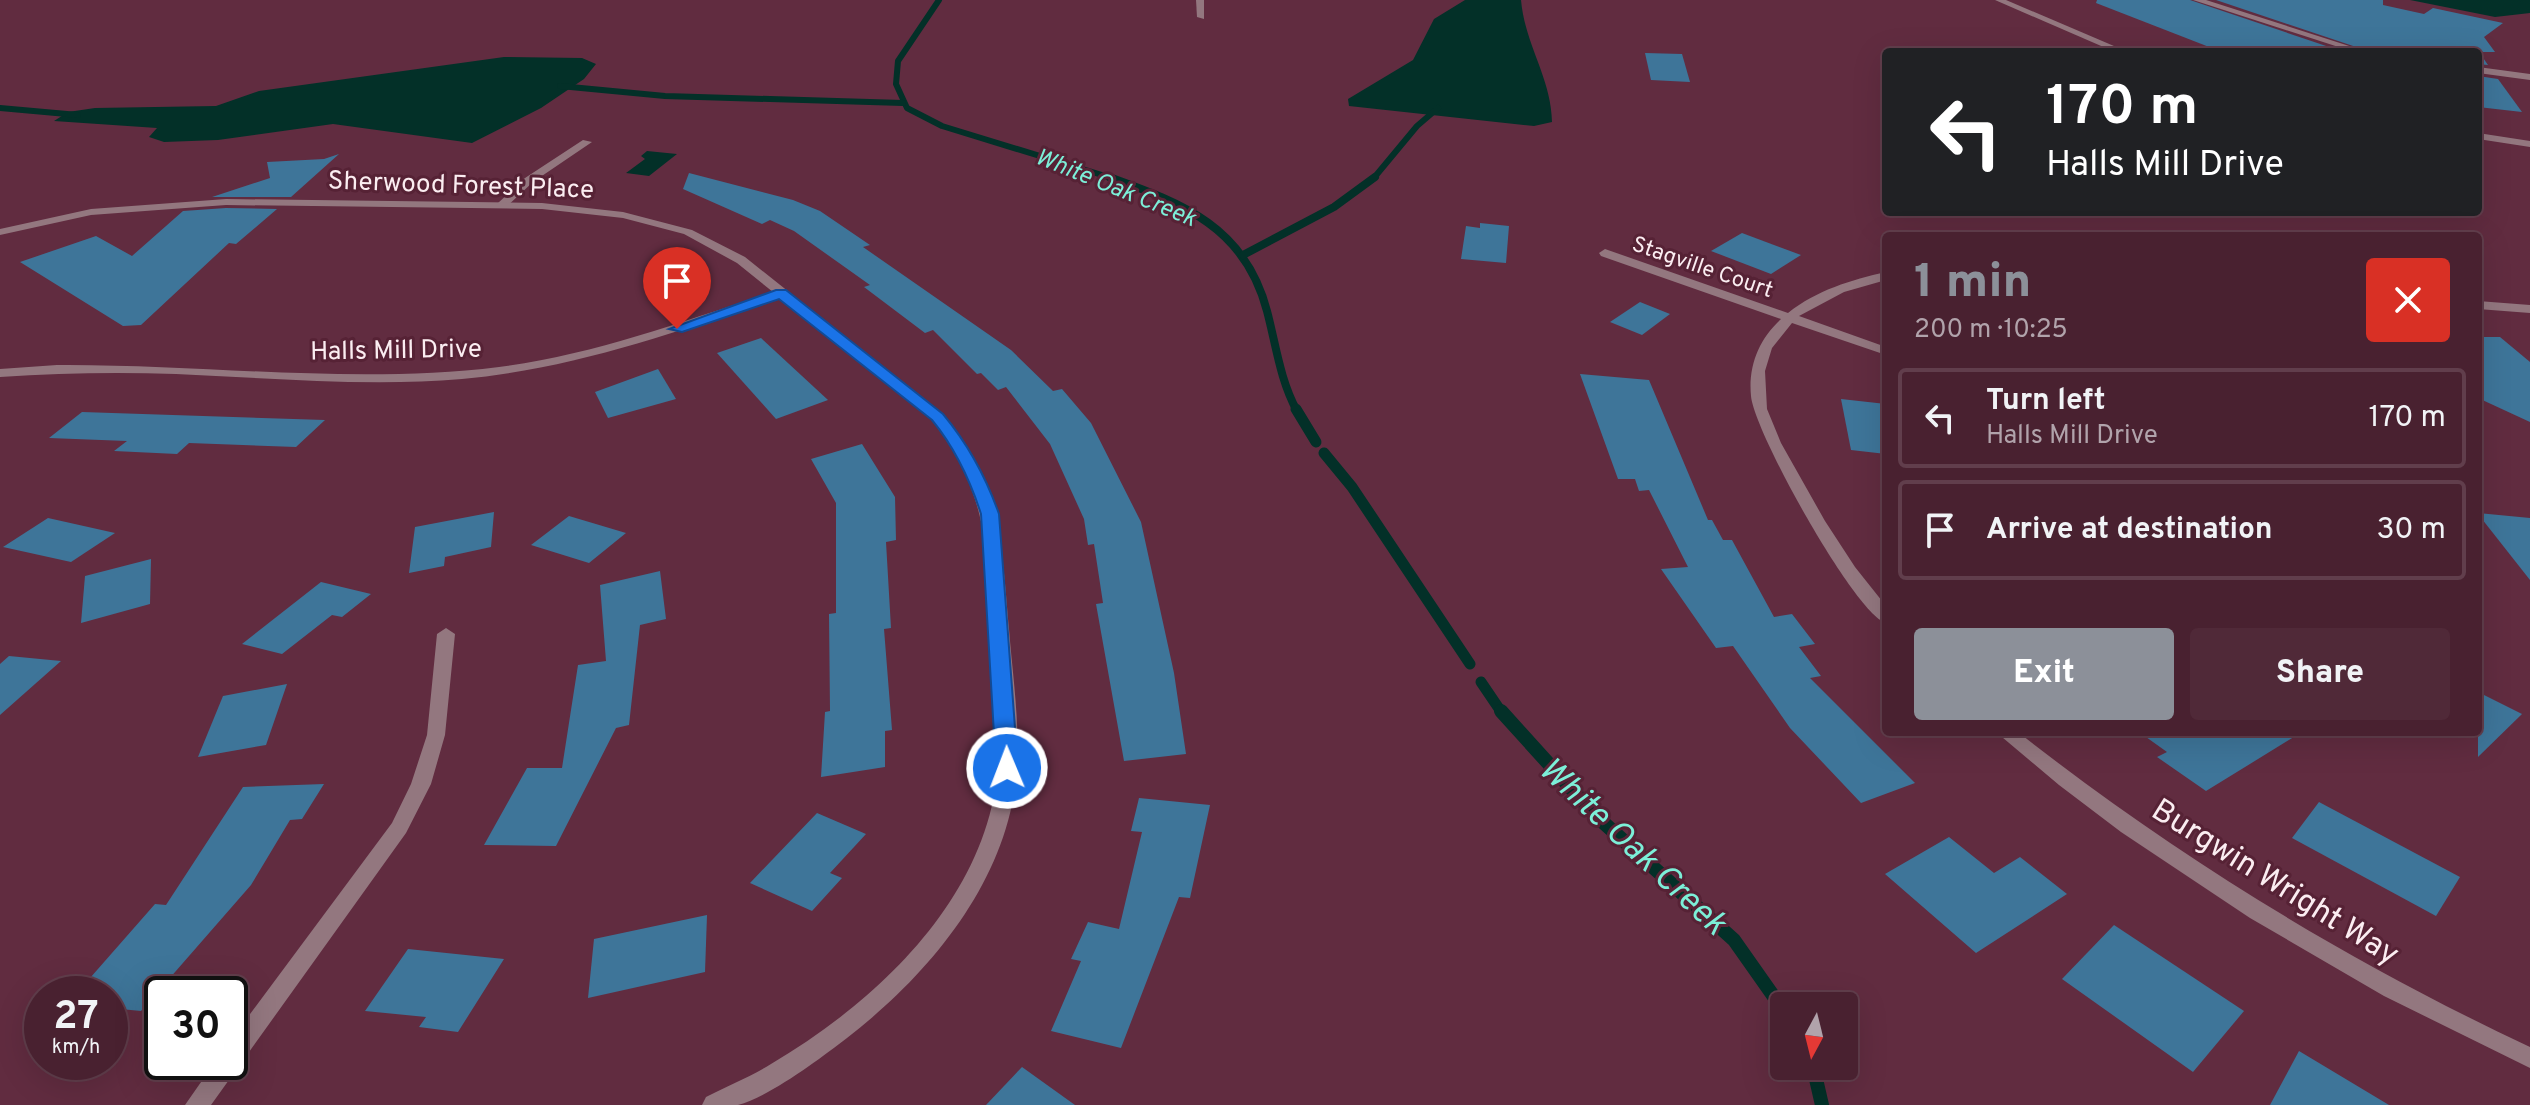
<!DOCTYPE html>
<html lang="en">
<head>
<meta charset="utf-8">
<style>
	body { margin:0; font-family:Overpass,sans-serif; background:#502938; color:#f1f3f6; height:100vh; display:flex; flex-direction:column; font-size:30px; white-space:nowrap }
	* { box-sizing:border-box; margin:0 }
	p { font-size:26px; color:#b1a3ab }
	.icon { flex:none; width:44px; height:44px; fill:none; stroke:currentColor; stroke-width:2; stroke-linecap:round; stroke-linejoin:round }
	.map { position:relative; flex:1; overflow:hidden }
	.sheet { position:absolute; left:1882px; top:232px; width:600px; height:504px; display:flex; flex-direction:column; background:#492130; border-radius:8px; box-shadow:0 8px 32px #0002,0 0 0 2px #613e4c }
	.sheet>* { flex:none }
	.banner { position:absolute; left:1882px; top:48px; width:600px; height:168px; border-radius:8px; box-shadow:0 8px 32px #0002,0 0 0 2px #613e4c; background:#202124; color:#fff; overflow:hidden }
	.needle { width:52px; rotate:187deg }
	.buttons { position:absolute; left:1770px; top:992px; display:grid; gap:16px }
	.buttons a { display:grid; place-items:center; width:88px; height:88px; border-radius:8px; background:#492130; box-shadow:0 8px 32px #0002,0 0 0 2px #613e4c; font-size:40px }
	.speed { position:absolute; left:24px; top:976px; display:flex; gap:16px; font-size:40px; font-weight:700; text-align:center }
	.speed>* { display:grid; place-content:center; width:104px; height:104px; border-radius:50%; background:#492130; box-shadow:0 8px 32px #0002,0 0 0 2px #613e4c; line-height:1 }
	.speed small { font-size:20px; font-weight:400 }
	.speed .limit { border:4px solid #111; border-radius:12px; background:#fff; color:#111 }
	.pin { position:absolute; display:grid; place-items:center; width:68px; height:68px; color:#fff; margin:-82px -34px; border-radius:50% 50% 50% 0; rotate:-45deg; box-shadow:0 0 8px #0007 }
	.pin .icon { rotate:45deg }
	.me { position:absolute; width:88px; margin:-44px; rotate:359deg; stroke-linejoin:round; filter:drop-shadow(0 0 6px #0008) }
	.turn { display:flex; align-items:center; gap:28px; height:168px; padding:0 32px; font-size:36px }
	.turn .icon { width:104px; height:104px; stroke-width:2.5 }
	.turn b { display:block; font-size:56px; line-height:68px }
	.round { display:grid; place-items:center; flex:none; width:84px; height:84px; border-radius:8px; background:#502938 }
	.headline { display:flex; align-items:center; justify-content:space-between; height:136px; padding:0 32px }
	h1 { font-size:48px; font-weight:800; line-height:60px; color:#8c9099 }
	.cta { display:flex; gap:16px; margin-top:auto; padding:16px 32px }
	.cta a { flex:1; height:92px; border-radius:8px; background:#8c9099; color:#fff; font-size:32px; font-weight:800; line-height:92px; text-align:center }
	.cta a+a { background:#502938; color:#f1f3f6 }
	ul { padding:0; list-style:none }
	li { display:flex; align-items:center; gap:24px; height:100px; margin:0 16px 12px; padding:0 16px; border:4px solid #613e4c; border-radius:8px }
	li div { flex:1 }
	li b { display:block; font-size:30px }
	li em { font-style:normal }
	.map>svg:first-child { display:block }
	.water { fill:#033028 }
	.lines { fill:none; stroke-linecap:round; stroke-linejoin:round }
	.stream-far3 { stroke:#033028; stroke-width:6 }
	.stream-far2 { stroke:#033028; stroke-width:8 }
	.stream-far1 { stroke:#033028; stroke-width:11 }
	.stream { stroke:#033028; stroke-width:14 }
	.building { fill:#3e7599 }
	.service { fill:#93777f; fill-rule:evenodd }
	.minor { fill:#93777f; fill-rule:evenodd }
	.tertiary { fill:#93777f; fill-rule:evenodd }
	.route { fill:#1a73e8; stroke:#114b97; stroke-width:2 }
	.labels { text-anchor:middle; stroke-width:6; stroke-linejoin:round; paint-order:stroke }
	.far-street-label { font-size:22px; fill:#fbedf1; stroke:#562235 }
	.far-water-label { font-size:24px; font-style:italic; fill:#7cefd8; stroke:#562235 }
	.street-label { font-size:26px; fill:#fbedf1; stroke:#562235 }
	.near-street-label { font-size:32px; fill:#fbedf1; stroke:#562235 }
	.near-water-label { font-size:34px; font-style:italic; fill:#7cefd8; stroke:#562235 }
</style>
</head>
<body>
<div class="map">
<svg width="2530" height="1105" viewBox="0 0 2530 1105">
	<rect width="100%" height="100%" fill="#612c40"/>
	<g class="water">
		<path d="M1465 0H1521C1525 45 1551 77 1552 122L1534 126 1349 106 1348 99 1413 60 1434 19Z"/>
		<path d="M2410 0H2530V13L2495 17Z"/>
		<path d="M504 57 582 58 596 64 584 79 541 108 472 143 333 124 218 140 164 142 149 137 157 128 54 121 68 112 95 108 216 106 259 91Z"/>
		<path d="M647 151 677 154 649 176 626 173 645 159 641 156Z"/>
	</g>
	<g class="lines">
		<g class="stream-far3">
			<path d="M939 0 898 61 896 84 907 108 942 126 1115 179"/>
			<path d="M560 86 665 96 903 103"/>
			<path d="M0 108 78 115"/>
			<path d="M1373 179 1417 126 1438 108"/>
		</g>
		<g class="stream-far2">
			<path d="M1109 177C1184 204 1245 227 1267 311 1276 345 1280 380 1297 411"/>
			<path d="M1243 255 1334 207 1375 177"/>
		</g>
		<g class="stream-far1">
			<path d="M1296 409 1316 442"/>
			<path d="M1324 453 1352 487 1470 664"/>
			<path d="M1481 682 1502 713"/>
		</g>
		<g class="stream">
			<path d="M1501 711 1595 815 1734 940 1784 1011"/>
			<path d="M1813 1066 1822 1105"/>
		</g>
	</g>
	<g class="building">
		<path d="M2097 0H2190L2344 52H2222L2096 3Z"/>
		<path d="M2216 0H2383V5L2424 14 2433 8 2503 23 2484 37 2495 52H2479L2488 65 2478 64V52H2371Z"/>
		<path d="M1645 53 1682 54 1690 82 1651 80Z"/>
		<path d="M2478 76 2498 79 2522 112 2478 107Z"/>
		<path d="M339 154 291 197H212L270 178 267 162 324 159Z"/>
		<path d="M689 173 793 200 820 211 870 245 863 247 1011 350 1053 391 1062 389 1091 423 1141 522 1174 673 1186 754 1124 761 1096 604 1103 603 1094 544 1088 545 1084 519 1050 444 1006 387 998 390 981 373 977 374 933 330 925 333 864 287 870 285 794 231 770 220 762 224 683 189Z"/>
		<path d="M226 208 277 209 236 244 229 243 141 325 123 326 20 262 96 236 132 256 183 211Z"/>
		<path d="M1480 223 1509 226 1506 263 1461 259 1466 226 1480 228Z"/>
		<path d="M1742 233 1801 255 1771 274 1711 251Z"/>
		<path d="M1640 302 1670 314 1642 335 1610 322Z"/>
		<path d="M2478 337H2500L2530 362V422L2478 398Z"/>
		<path d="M761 338 828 400 776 419 717 353Z"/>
		<path d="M658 369 676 399 608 418 595 392Z"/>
		<path d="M1580 374 1649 380 1708 520H1712L1723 540H1732L1774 617 1792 614 1815 644 1799 647 1821 676 1810 678 1915 783 1861 803 1790 728 1733 646 1716 648 1661 569 1688 567 1649 490 1639 491 1635 479H1618Z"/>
		<path d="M1841 399 1886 404V454L1851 450Z"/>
		<path d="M82 412 325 420 296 447 189 443 177 454 114 451 127 441 49 438Z"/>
		<path d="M862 444 895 497 896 540 886 542 891 628 884 629 892 730 885 731V767L821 777 825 712 830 711 829 614 836 613V503L811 459Z"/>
		<path d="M494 512 491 547 445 557 444 566 409 573 415 527Z"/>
		<path d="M2478 513 2530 518V580L2478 514Z"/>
		<path d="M569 516 626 533 589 563 531 545Z"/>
		<path d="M48 518 115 533 71 562 3 547Z"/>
		<path d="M151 559 150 604 81 623 85 576Z"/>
		<path d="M660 571 666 619 640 625 629 725 616 728 556 846 484 845 527 768H562L578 665 606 661 600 585Z"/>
		<path d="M321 582 371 594 342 617 332 615 282 654 242 644Z"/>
		<path d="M9 656 61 661 0 715V664Z"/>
		<path d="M287 684 266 745 198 757 223 696Z"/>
		<path d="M2478 692 2522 714 2478 757Z"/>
		<path d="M2139 732H2302L2206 791 2157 757 2167 752Z"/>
		<path d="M324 784 302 819 290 820 251 885 141 1011 110 1008V994H76L155 904 166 905 243 787Z"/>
		<path d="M1139 798 1210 805 1190 898 1179 897 1121 1048 1051 1031 1081 961 1071 959 1088 922 1119 929 1142 832 1131 831Z"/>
		<path d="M2319 802 2460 877 2436 916 2292 838Z"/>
		<path d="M817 813 866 834 830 873 842 878 812 911 750 883Z"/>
		<path d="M1949 837 1994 873 2020 857 2067 894 1976 953 1885 874Z"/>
		<path d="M707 915 705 972 588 998 594 939Z"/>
		<path d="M2114 925 2244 1011 2193 1072 2062 979Z"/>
		<path d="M408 949 504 959 458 1032 419 1027 426 1017 365 1011Z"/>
		<path d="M2299 1051 2389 1105H2270Z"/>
		<path d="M1022 1067 1075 1105H986Z"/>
	</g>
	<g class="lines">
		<path class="service" d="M583 140 592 142 533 182 506 207H498V203L525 178Z"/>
		<g class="minor">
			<path d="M1196 0H1204V19L1197 17Z"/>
			<path d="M2193 0H2206L2368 52H2354Z"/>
			<path d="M2478 67 2530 74V80L2478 73Z"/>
			<path d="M226 199 542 203 623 212 692 230 745 257 942 414C1001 491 1001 536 1009 629 1013 681 1022 734 1015 787 1001 889 926 977 847 1038 821 1058 769 1097 738 1105 728 1105 713 1105 702 1105L706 1097C727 1086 750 1077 771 1064 871 1005 975 910 995 790 1004 738 996 684 992 632 986 543 988 494 932 420L780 297C676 332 572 369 462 379 368 387 271 378 176 374 117 372 59 373 0 377V369L57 365C204 364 353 385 499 367 593 355 683 321 773 292L737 263 684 234 623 218 542 209 226 205 91 215 0 235V229L91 209Z"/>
			<path d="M1605 249 1788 313C1817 290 1851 280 1886 272V280L1844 292 1799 316 1886 347V355L1792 323 1772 348 1765 371 1767 409 1781 443 1825 521 1855 567 1886 606V623C1855 614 1754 432 1751 396 1748 366 1759 339 1781 319L1601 256 1599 253Z"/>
			<path d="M2478 301 2530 305V313L2478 309Z"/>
			<path d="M446 628 455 634 445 735 431 784 406 833 211 1105H185L215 1062H230V1041L392 823 411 784 427 735 437 634Z"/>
			<path d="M1996 732H2018C2177 857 2347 961 2530 1047V1068L2384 996 2250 918 2121 832 2059 785Z"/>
		</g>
		<g class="tertiary">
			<path d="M1995 0H2006L2128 52H2115Z"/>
			<path d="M2478 133 2530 141V147L2478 139Z"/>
		</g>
	</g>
	<path class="route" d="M776 290H786L943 414C968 444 986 477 999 514L1018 768 1015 774 1007 776 996 768 981 514C970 480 955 448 932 420L779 299 682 332 669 329Z"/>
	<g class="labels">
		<g class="far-street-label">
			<text transform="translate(1703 266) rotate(19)" y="8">Stagville Court</text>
		</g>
		<g class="far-water-label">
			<text transform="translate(1116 187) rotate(22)" y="8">White Oak Creek</text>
		</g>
		<g class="street-label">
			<text transform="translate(461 184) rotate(2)" y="9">Sherwood Forest Place</text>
			<text transform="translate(396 349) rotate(-1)" y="9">Halls Mill Drive</text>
		</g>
		<g class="near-street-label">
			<text transform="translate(2276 881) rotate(32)" y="11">Burgwin Wright Way</text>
		</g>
		<g class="near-water-label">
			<text transform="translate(1634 845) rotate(43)" y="12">White Oak Creek</text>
		</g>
	</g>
</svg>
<div class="buttons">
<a><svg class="needle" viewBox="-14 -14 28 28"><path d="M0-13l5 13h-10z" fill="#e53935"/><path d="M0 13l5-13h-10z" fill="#b1a3ab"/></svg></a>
</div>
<div class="speed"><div>27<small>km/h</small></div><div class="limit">30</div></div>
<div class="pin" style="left:677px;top:329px;background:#d93025"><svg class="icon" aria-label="arrive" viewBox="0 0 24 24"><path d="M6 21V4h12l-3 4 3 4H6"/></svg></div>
<svg class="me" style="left:1007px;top:768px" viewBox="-20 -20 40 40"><circle r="17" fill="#1a73e8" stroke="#fff" stroke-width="3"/><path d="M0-11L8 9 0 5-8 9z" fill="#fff"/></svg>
<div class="banner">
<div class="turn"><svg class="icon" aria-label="left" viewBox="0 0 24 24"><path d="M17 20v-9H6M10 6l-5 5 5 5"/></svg><div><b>170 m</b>Halls Mill Drive</div></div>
</div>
<section class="sheet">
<div class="headline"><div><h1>1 min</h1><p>200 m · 10:25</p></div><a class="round" style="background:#d93025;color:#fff"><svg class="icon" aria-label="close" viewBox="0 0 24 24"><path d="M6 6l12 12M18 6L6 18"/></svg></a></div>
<ul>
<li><svg class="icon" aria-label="left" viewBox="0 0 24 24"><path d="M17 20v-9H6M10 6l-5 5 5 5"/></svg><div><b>Turn left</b><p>Halls Mill Drive</p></div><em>170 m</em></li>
<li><svg class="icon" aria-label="arrive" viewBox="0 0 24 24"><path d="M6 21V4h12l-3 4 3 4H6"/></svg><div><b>Arrive at destination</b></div><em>30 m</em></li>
</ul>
<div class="cta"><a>Exit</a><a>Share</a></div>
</section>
</div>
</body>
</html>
